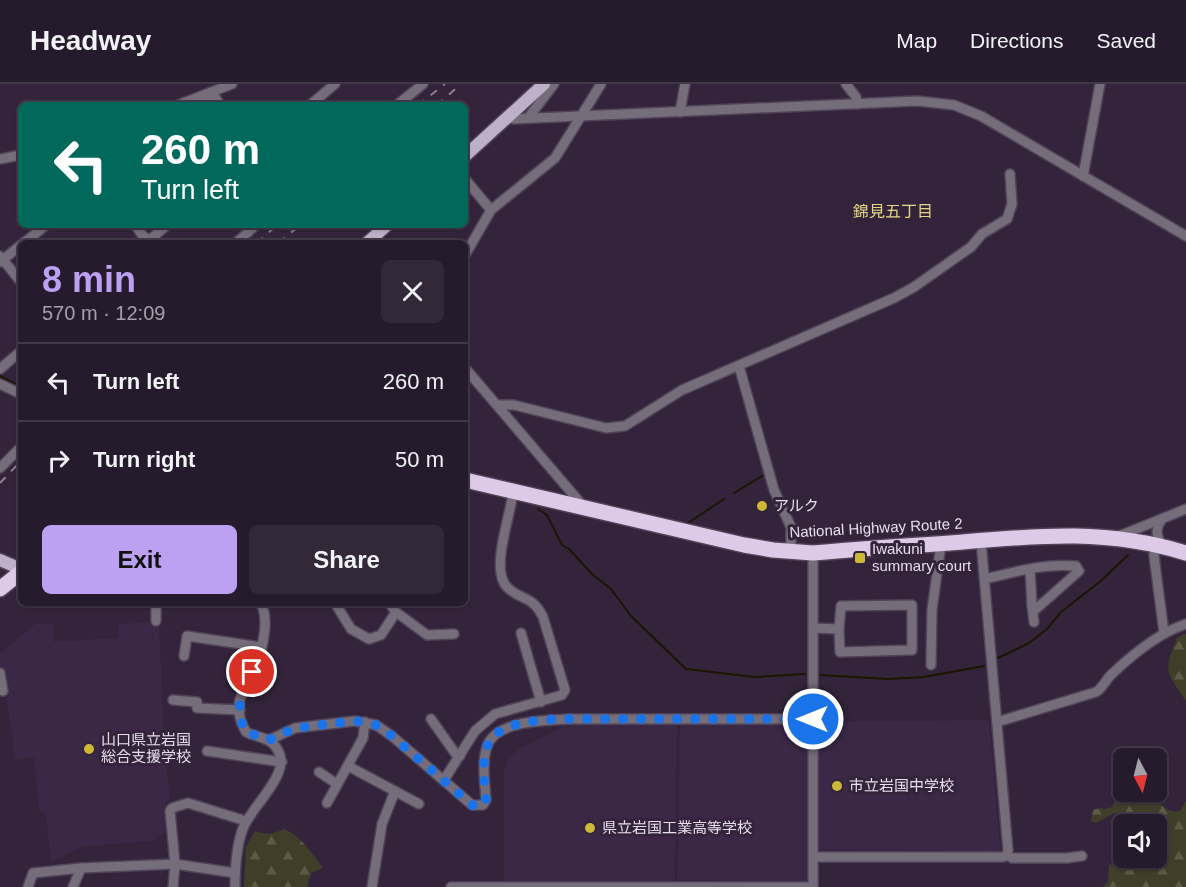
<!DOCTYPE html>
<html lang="en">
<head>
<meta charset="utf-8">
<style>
	body { margin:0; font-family:Arial,"Noto Sans JP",sans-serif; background:#322838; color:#f1f3f6; height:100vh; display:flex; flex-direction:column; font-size:22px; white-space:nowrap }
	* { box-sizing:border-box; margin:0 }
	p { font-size:20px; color:#a4a1a9 }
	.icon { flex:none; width:33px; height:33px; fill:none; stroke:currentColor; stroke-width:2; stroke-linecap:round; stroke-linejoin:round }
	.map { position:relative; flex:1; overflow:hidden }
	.drawer { position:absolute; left:18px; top:156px; width:450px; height:366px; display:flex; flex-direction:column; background:#261b2c; border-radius:9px; box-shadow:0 2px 4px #0004,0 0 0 2px #423948 }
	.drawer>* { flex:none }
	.guide { position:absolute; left:18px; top:18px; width:450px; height:126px; border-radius:9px; box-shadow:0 2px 4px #0004,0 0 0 2px #423948; background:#00695c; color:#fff; overflow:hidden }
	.needle { width:39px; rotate:173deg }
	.fabs { position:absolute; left:1113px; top:664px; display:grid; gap:12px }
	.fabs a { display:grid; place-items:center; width:54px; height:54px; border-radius:9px; background:#261b2c; box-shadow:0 2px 4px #0004,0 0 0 2px #423948; font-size:30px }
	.pin { position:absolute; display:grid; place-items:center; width:51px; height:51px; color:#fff; margin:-26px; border:3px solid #fff; border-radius:50%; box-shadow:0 2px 6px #0007 }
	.me { position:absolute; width:66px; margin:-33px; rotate:270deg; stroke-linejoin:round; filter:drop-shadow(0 0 4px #0008) }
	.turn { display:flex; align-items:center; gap:21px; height:126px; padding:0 24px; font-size:27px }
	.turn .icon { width:78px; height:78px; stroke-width:2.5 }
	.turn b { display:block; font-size:42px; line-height:51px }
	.round { display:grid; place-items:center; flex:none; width:63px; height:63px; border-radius:9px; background:#322838 }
	.summary { display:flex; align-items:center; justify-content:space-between; height:102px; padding:0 24px }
	h1 { font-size:36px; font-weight:700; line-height:45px; color:#bca0f2 }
	.action { display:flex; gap:12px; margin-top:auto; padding:12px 24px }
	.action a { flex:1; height:69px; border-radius:9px; background:#bca0f2; color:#111; font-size:24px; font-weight:700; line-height:69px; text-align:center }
	.action a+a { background:#322838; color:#f1f3f6 }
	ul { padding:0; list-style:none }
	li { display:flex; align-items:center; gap:18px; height:78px; padding:0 24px; border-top:2px solid #423948 }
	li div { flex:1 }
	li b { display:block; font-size:22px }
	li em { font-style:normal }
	header { display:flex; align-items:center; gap:36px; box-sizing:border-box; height:84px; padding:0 30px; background:#261b2c; border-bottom:2px solid #423948 }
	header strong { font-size:28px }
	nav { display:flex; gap:33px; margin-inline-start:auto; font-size:21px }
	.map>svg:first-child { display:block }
	.built { fill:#3b2846 }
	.forest { fill:url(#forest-firs) }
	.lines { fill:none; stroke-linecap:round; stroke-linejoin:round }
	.stream { stroke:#1b1600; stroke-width:2 }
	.minor-casing { stroke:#504257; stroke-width:12 }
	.major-casing { stroke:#504257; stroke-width:15 }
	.highway-casing { stroke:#504257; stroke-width:18 }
	.minor { stroke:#756d7a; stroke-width:9 }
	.major { stroke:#bfb0c9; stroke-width:12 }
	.highway { stroke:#ddcae9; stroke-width:15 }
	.rail { stroke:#8d8194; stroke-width:2; stroke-dasharray:8 8; stroke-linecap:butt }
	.route { stroke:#1a73e8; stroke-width:10; stroke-dasharray:0 18 }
	.poi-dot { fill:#ceb838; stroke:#33243b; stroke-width:2 }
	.labels { text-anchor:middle; stroke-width:6; stroke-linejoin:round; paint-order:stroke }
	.poi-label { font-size:15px; fill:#e6ddec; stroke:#33243b; text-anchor:start }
	.street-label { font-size:15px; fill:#e6ddec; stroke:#33243b }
	.neighbourhood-label { font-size:16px; fill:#e4d687; stroke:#33243b }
</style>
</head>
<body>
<header>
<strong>Headway</strong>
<nav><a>Map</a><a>Directions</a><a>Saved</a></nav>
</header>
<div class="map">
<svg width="1186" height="803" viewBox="0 0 1186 803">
	<defs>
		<pattern id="forest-firs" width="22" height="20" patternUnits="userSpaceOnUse" patternTransform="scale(1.5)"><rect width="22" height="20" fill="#403d28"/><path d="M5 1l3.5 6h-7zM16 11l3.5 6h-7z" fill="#5c5947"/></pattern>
	</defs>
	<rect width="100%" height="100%" fill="#33243b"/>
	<g class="built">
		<path d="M159 538 164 657 170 717 165 719 167 747 152 757 84 762 51 778 46 729 39 726 34 673 15 675 4 590 0 585V570L35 540H53L54 558 119 554V540Z"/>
		<path d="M989 636 1000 763 998 767 821 766 818 764H809V794L805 798 677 796 680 640 819 641 820 638Z"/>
		<path d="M568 640H677L675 803H504V686L508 674 519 665Z"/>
	</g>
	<g class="forest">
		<path d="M1184 550H1186V617C1166 587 1163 588 1177 554Z"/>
		<path d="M1125 708H1149C1160 716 1164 730 1180 727L1186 717V803H1103L1108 797 1109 781 1119 778 1114 760 1123 753 1124 774H1156V741H1125L1121 728 1112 730 1096 739 1091 737 1093 726 1100 724 1105 725 1112 723 1118 712Z"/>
		<path d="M284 745C301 752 312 769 323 784L311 789 307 803H244L246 763 255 747C266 751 273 750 284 745Z"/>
	</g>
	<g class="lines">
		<g class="stream">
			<path d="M0 292 21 303"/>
			<path d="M734 409 762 392"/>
			<path d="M538 425 547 431 562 461 570 466 592 490 611 505 631 532 686 585 755 593 805 590"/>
			<path d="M688 439 724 415"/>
			<path d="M998 574 1029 559 1047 545 1061 528 1102 496 1128 471"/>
			<path d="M820 591 888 595 924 593 984 582"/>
		</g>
		<g class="minor-casing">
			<g id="minor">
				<path d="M846 0 856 13 857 20"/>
				<path d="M212 8 220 21"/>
				<path d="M178 21 232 0"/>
				<path d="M201 21 214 12"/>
				<path d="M310 21 335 0"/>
				<path d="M397 21 423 0"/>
				<path d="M680 28 685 0"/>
				<path d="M509 32 513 35 917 17 954 21 981 32 1186 152"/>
				<path d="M528 34 554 0"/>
				<path d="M0 75 21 71"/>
				<path d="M1083 92 1100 0"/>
				<path d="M465 95 491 126"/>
				<path d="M135 141 143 152 152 158"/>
				<path d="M24 159 46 141"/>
				<path d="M146 159 167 141"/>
				<path d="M236 159 256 141"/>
				<path d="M465 171 491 126 555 74 601 0"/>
				<path d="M0 172 21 198"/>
				<path d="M0 178 21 161"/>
				<path d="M739 282 774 406 791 443V468"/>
				<path d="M465 284 583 422"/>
				<path d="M0 285 21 267"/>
				<path d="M0 300 21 310"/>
				<path d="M497 321H514L606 344 625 342 682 306 894 214 914 203 971 163 982 150 1007 135 1012 120 1010 90"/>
				<path d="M0 384 21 363"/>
				<path d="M1119 452 1186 425"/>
				<path d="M981 457 1008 766 1007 771"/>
				<path d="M1157 461 1154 470 1155 480 1164 549"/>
				<path d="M1162 462C1156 451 1155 445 1162 435"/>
				<path d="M813 469V803"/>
				<path d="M985 495C1015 488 1045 479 1076 482L1079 487 1036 525 1032 522 1030 485"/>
				<path d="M335 519 351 545 369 555 381 551 396 528"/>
				<path d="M389 519 396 528 427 551 454 550"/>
				<path d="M1032 522 1034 538"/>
				<path d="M156 537V519"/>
				<path d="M813 544 839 545 841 522 912 521V566L840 568 839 545"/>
				<path d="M521 549 541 618"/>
				<path d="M184 572 187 552 261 563"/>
				<path d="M931 581 932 526 941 460"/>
				<path d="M0 589 3 607"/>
				<path d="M173 616 197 618V624L240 626"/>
				<path d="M431 635 455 669 460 672"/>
				<path d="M997 638 1096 608C1104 603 1105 596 1112 590 1133 570 1158 549 1186 540"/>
				<path d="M269 656 295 644 355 637 376 641 392 652 472 721H483L486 716C485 700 481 676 488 660 498 637 546 636 568 635H813"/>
				<path d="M207 667 282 678"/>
				<path d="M348 682 419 720"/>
				<path d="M319 688 337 700"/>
				<path d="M444 696 475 647 495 630 562 611 565 606 543 533C532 511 522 517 508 504 489 487 511 431 513 408"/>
				<path d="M327 719 363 654 365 638"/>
				<path d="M814 773H1003L1007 771 1012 774H1067L1082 772"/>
				<path d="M28 803 33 789 81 784 175 780 235 789"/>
				<path d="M73 803 81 784"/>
				<path d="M173 803 175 780 170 727 172 724 188 719 246 737"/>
				<path d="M235 803C235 785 236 765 242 747 250 721 297 688 275 662 269 653 255 653 246 648 228 616 248 605 257 578 263 563 270 533 260 519"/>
				<path d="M372 803 382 740 395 707"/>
				<path d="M451 803H813"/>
			</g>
		</g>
		<g class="major-casing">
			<g id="major">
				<path d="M465 72 544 0"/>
				<path d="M367 159 387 141"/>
				<path d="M0 476 21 485"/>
			</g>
		</g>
		<g class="highway-casing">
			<g id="highway">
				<path d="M465 396 744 461 773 466 813 469C859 465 904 462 950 459 1034 452 1104 444 1186 469"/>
				<path d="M0 505 21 488"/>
			</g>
		</g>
		<use href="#minor" class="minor"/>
		<use href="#major" class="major"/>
		<use href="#highway" class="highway"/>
		<g class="rail">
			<path d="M418 21 445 0"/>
			<path d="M437 21 461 0"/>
			<path d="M257 159 277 141"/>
			<path d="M279 159 300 141"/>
			<path d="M0 399 21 377"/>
		</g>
	</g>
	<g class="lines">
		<path class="route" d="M252 588C241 607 234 627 246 648L269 656 295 644 355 637 376 641 392 652 472 721 477 723 483 721 486 716C485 699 481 676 488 660 498 637 546 635 568 635H813"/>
	</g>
	<g class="poi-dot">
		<circle cx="762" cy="422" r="6"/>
		<rect x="854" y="468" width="12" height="12" rx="3"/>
		<circle cx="89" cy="665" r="6"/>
		<circle cx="837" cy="702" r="6"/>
		<circle cx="590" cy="744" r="6"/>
	</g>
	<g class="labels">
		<g class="poi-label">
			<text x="774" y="427">アルク</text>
			<text x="872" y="470">Iwakuni<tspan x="872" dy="17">summary court</tspan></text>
			<text x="101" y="661">山口県立岩国<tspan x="101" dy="17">総合支援学校</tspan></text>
			<text x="849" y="707">市立岩国中学校</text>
			<text x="602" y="749">県立岩国工業高等学校</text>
		</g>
		<g class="street-label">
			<text transform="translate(876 444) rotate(-3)" y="5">National Highway Route 2</text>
		</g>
		<g class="neighbourhood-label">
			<text x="893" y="133">錦見五丁目</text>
		</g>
	</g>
</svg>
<div class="fabs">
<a><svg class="needle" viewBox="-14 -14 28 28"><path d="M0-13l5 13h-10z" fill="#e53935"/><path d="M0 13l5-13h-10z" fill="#a4a1a9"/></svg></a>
<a><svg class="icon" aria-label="sound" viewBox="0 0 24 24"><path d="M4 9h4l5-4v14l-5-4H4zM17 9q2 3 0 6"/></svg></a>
</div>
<div class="pin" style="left:252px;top:588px;background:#d93025"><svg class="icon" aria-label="arrive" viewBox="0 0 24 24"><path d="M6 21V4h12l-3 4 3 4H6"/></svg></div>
<svg class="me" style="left:813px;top:635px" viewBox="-20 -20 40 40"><circle r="17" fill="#1a73e8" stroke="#fff" stroke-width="3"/><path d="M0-11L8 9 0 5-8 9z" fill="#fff"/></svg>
<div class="guide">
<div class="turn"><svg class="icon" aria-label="left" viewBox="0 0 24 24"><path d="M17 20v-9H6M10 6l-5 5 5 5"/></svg><div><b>260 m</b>Turn left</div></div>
</div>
<section class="drawer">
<div class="summary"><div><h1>8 min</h1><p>570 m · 12:09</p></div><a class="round"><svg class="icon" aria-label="close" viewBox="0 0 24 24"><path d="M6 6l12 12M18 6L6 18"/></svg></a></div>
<ul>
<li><svg class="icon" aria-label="left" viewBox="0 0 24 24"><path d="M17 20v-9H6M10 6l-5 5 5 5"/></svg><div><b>Turn left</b></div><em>260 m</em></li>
<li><svg class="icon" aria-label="right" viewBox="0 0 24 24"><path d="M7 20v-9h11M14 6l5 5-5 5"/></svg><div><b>Turn right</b></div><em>50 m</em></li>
</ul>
<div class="action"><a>Exit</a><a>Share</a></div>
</section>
</div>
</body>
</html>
